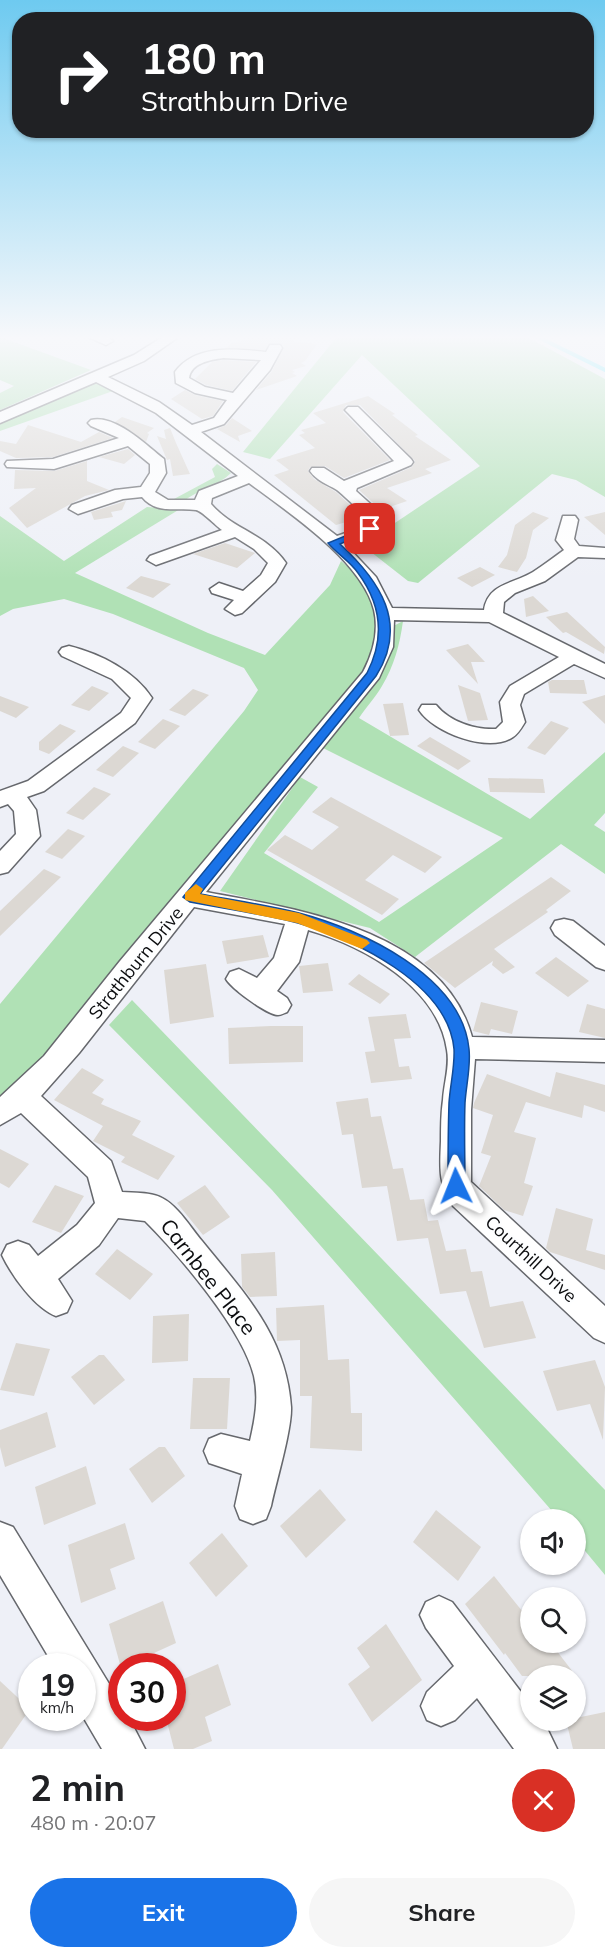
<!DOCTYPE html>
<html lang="en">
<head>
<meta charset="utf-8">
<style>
	body { margin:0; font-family:Mulish,sans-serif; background:#f6f6f6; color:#202124; height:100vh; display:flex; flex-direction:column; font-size:22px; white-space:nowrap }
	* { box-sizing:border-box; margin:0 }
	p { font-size:20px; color:#757577 }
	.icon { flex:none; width:33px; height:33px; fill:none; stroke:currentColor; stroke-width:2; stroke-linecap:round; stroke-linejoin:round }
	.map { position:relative; height:1749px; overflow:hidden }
	.side { display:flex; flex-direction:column; background:#fff; flex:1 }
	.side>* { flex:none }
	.top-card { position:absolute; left:12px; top:12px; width:582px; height:126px; border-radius:24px; box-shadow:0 2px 4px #0004; background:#202124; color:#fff; overflow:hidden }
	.tools { position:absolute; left:520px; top:1509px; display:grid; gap:12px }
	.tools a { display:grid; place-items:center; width:66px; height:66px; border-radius:50%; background:#fff; box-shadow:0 2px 4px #0004; font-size:30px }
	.speed { position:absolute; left:18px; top:1653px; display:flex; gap:12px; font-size:30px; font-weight:700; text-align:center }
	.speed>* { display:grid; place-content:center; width:78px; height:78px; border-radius:50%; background:#fff; box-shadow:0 2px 4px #0004; line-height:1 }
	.speed small { font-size:15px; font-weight:400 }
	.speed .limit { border:9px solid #d22; background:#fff; color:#111 }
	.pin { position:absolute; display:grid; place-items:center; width:51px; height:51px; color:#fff; margin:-26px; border-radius:12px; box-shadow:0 3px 9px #0006 }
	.me { position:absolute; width:66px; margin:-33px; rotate:358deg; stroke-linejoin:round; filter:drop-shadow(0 0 4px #0008) }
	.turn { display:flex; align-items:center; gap:21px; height:126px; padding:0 30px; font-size:27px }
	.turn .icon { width:78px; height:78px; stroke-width:2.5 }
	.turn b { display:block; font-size:42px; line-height:51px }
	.round { display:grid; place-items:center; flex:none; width:63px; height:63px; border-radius:32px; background:#f6f6f6 }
	.head { display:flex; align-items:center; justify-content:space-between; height:102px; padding:0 30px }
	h1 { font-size:36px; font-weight:700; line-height:45px }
	.primary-button { display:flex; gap:12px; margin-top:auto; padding:12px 30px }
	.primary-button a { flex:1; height:69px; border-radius:36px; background:#1a73e8; color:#fff; font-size:24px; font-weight:700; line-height:69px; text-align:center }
	.primary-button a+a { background:#f6f6f6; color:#202124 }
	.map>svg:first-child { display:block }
	.green { fill:#b0e1b5 }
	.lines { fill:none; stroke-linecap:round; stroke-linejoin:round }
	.stream { stroke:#58ebfd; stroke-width:4 }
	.building { fill:#dcd8d3 }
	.minor-casing { stroke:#66686d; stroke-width:3 }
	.minor { fill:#fff; fill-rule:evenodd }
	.route { fill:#1a73e8; stroke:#114b97; stroke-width:1.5 }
	.slow { fill:#f59e0b }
	.labels { text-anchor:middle; stroke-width:4.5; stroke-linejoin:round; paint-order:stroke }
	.street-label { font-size:18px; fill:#0b0c0e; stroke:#fdfeff }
	.near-street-label { font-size:21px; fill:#0b0c0e; stroke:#fdfeff }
</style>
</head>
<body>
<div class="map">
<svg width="605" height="1749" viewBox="0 0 605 1749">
	<rect width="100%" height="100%" fill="#eef0f7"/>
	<g class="green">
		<path d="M0 338H3L91 370 0 410V393L14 386 0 380Z"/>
		<path d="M336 338H529L605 379V497L576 480 552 474 418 583 408 581 362 545 480 466 362 355 270 459 243 452Z"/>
		<path d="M93 382 113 391 0 431V421Z"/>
		<path d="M217 464 231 473C217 487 198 489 183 502L174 499 215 477 212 469Z"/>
		<path d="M147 507 180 509 75 573 208 633 265 655 330 585 341 561C366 580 384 619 373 650 359 686 325 714 302 744 217 853 127 958 39 1064L0 1100V1004L244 711 258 690 244 668 113 614 64 599 13 609 0 616V516L64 561Z"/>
		<path d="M403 621C400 644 394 666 382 686 376 697 366 707 359 718L530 819 605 752V813L594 825 605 832V874L561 844 415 957 370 928 220 891 300 777 318 787 264 853 379 922 503 838 315 744 372 674 386 630Z"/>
		<path d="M132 1000 605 1490V1575L576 1540V1520L559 1519 272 1190 109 1025Z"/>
	</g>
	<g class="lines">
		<path class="stream" d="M540 338 605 370"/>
	</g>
	<g class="building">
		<path d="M245 338H296L292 341 317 344 305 361 301 363 306 366 292 370 295 372 292 373 297 376 256 390 272 371 284 347 280 343H270L265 350 226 348 231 343 247 340Z"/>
		<path d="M223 360 256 362 232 391 206 385 195 379 212 362Z"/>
		<path d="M185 390 195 395 223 401 213 416 202 419 171 399Z"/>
		<path d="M368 396 395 414 392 415 418 435 415 436 451 460 425 469 432 473 387 488 407 501 381 510 359 490 412 467 415 461 360 405H346L343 412 390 460 344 478 325 466 310 467 308 471 314 479 336 492 363 517 336 525 274 475 289 470 276 460 315 448 299 435 305 433 301 430 326 423 313 413Z"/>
		<path d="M122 417 154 428 147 433 149 434 146 442 115 422Z"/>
		<path d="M232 418 252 431 238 436 240 442 217 429 226 425Z"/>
		<path d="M28 425 81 442 99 432 113 438 53 457 16 458 0 451V441L16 444Z"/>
		<path d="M170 428 176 443 190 474 173 476 170 459 167 460 157 436 166 439 164 430Z"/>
		<path d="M128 449 135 455 124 464 99 457Z"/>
		<path d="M87 461V481L109 490 85 496 27 528 9 508 36 488 14 489 15 470 54 471Z"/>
		<path d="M126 501 122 510 111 512 113 517 94 520 91 512Z"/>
		<path d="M533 512 549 518 533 530 526 558 517 572 498 567 507 555 515 525Z"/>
		<path d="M605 512V535L584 517Z"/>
		<path d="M225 543 255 553 237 568 193 554Z"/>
		<path d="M480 567 495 575 472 587 457 578Z"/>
		<path d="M141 576 171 584 153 598 126 588Z"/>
		<path d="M533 596 549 611 526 617 524 599Z"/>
		<path d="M567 612 605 647 604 654 566 632 563 633 546 617Z"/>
		<path d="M468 644 485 662H471L478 684 446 650Z"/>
		<path d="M552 680H584L587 694 550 693 548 682Z"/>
		<path d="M458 685 480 693 488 720 468 721Z"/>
		<path d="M92 686 109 693 89 711 71 705Z"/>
		<path d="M193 689 209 695 185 716 169 710Z"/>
		<path d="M605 695V724L582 702Z"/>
		<path d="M0 696 29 707 16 718 0 711Z"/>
		<path d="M403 703 409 735 390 736 383 704Z"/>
		<path d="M163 719 180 726 155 749 138 742Z"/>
		<path d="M551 721 569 728 545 755 527 748Z"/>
		<path d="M60 724 76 731 49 754 39 750V742Z"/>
		<path d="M430 737 471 761 458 770 417 746Z"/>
		<path d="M123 746 139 753 113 777 96 770Z"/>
		<path d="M488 778 543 779 545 793 490 792Z"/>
		<path d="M94 787 111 794 83 820 66 813Z"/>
		<path d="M331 797 442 857 425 873 393 855 365 880 399 899 382 915 267 850 285 835 312 850 339 827 312 812Z"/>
		<path d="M68 829 85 836 62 859 45 852Z"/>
		<path d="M44 869 61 877 0 936V911Z"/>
		<path d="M551 877 571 891 546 910 548 912 494 949 515 967 503 974 492 965 493 961 455 988 424 963Z"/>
		<path d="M263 935 269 957 227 964 222 941Z"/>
		<path d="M556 957 589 981 568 997 535 973Z"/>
		<path d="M328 963 333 991 303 993 299 966Z"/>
		<path d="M206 964 214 1017 170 1024 164 970Z"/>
		<path d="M359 974 371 982 390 994 380 1004 348 984Z"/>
		<path d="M481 1002 518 1011 512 1034 491 1029 489 1035 473 1031Z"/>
		<path d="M587 1004 605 1009V1038L579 1032Z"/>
		<path d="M406 1014 411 1038 394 1039 399 1067 409 1066 412 1079 371 1083 365 1052 375 1051 368 1017Z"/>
		<path d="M271 1026H303V1062L229 1064 228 1028Z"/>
		<path d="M82 1068 104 1080 92 1093 104 1099 101 1104 141 1121 132 1135 175 1156 158 1180 121 1162 125 1157 93 1141 103 1126 54 1100Z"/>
		<path d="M556 1072 605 1085V1112L584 1105 582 1118 526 1102 514 1132 536 1138 524 1183 533 1186 523 1216 504 1210 479 1186 491 1156 481 1153 493 1115 473 1108 474 1103 487 1074 550 1097Z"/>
		<path d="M368 1098 371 1117 381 1116 393 1169 403 1168 410 1200 424 1199 428 1221 438 1220 446 1251 466 1249 471 1272 482 1271 490 1307 523 1301 536 1338 484 1348 466 1291 440 1294 428 1238 397 1241 387 1186 362 1188 353 1134 342 1135 336 1102Z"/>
		<path d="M0 1149 29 1164 9 1188 0 1183Z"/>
		<path d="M55 1185 84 1196 61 1233 32 1222Z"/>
		<path d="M205 1185 230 1217 203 1235 177 1203Z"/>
		<path d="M556 1208 593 1219 586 1250 605 1255V1270L550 1252 546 1248Z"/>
		<path d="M117 1249 153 1274 130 1300 95 1274Z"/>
		<path d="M275 1252 277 1296 250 1297 242 1287 241 1254Z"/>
		<path d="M324 1305 328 1360 349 1359 351 1413H362V1451L310 1448 312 1396H300V1340L277 1341 276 1308Z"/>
		<path d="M189 1314 188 1361 152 1363 153 1316Z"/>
		<path d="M16 1343 50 1349 34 1396 0 1390Z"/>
		<path d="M99 1355H104L125 1380 94 1405 71 1377Z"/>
		<path d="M595 1360 605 1387 603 1440 590 1404 557 1411 543 1371Z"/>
		<path d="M193 1378H230L227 1429H190Z"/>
		<path d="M47 1412 56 1447 5 1467 0 1447V1430Z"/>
		<path d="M159 1447H165L185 1476 152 1503 129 1469Z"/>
		<path d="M86 1466 96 1504 44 1525 35 1487Z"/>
		<path d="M320 1489 346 1520 306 1558 280 1526Z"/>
		<path d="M436 1510 481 1547 458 1581 413 1542Z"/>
		<path d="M125 1523 135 1559 110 1569 116 1589 81 1603 68 1545Z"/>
		<path d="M222 1533 248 1566 216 1597 189 1563Z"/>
		<path d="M494 1576 531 1622V1642H550L576 1676H522L505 1653 504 1655 465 1604Z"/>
		<path d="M163 1601 176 1643 121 1668 109 1624Z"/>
		<path d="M386 1624 422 1680 372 1722 348 1684 370 1667 357 1648Z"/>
		<path d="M218 1664 231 1705 205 1717 212 1741 193 1749H174L166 1718H172V1684Z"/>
		<path d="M0 1681 30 1709 2 1749H0Z"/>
		<path d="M605 1712V1749H573L566 1720H576V1718Z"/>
	</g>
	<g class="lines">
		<g class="minor-casing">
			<g id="minor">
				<path d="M90 338H109L113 341 106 345Z"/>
				<path d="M161 338H177L144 361 108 377 159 402 192 425 214 418 227 400 195 393 176 383 175 372C196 344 235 349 266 352L270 345H280L282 348 270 370 224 424 201 432 337 536 354 530 368 518C358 510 346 497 337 490 327 484 317 481 310 471L312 468H324L344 481 394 461 348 413 345 410 348 407H358L411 459 413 462 411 465 357 488 356 491 386 518C380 535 361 539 346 545L376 577 392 608 484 610C488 583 514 584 533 572 544 565 554 557 564 550L556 540 563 516H575L578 520 574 539 579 546 605 548V558L578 557 545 581 515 593 504 602 503 613 605 664V678L574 664 524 694 520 705 525 722C522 727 518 734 513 737 489 754 433 732 419 710L422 705H436C450 722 475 730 496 729L503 722 500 702 510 686 559 657 489 622 394 620 393 647 379 678 206 892C297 909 443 930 472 1037L605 1040V1062L475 1059 471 1110V1182L605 1306V1343L594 1338 453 1206C438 1184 440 1167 441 1141 441 1127 441 1113 443 1100 444 1083 450 1066 447 1050 438 987 364 946 308 930L299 962 277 991 287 998 291 1005 287 1012C284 1013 281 1015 278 1015 267 1015 231 988 226 979L230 972 239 969 257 978 274 958 285 924 194 907 79 1053 41 1096 111 1161 122 1192C135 1193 151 1192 162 1198 178 1206 191 1228 202 1241 245 1294 286 1336 291 1407 292 1429 276 1482 271 1506L266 1519 253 1524 240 1519 235 1506 242 1474 209 1463 204 1451 209 1439 221 1434 250 1441C255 1419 259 1398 254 1376 243 1330 180 1256 145 1221L118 1218 99 1245 58 1279 72 1301 67 1312 56 1316C35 1308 12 1276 2 1255L7 1245 18 1241 29 1245 38 1256 77 1225 95 1203 88 1177 21 1113 0 1125V1097L44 1056 120 961 363 672C373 653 379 631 374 610 362 561 288 512 249 483L212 498 211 504C232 529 266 534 286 563L275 582 242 613 235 615 225 609 234 600 212 593 210 589 219 583 243 591 261 575 268 563 254 549 235 537 156 565 147 560 150 556 222 530C215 525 202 511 196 510 176 507 157 515 142 497L123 499 78 514 69 509 72 505 115 490 141 487 150 473V464L128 446 54 469 7 467 5 464 7 461 53 459 119 438 91 426 88 423 91 420C115 414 146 445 164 459L166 473 155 492 168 500H195L199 491 238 476 156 413 96 382 0 423V412L134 355ZM223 358 261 360 233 393 205 387 189 378C191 363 210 360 223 358Z"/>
				<path d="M69 646C101 654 134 671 152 698L135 723 44 791 27 797 36 810 40 836 8 872 0 874V851L16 834 14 811 8 804 0 807V791L28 781 121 713 131 698 112 679 62 656 59 652 62 648Z"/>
				<path d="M564 919 573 921 605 946V970L596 967 555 935 551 928 555 921Z"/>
				<path d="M0 1522 13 1527 122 1705V1718H129L145 1749H102L82 1715V1666H54L0 1575Z"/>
				<path d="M439 1596 452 1602 531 1705V1720H543L557 1749H514L477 1698 455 1720 441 1726 427 1720 421 1706 427 1692 454 1666 426 1628 420 1615 426 1602Z"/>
			</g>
		</g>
		<use href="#minor" class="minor"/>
	</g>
	<linearGradient id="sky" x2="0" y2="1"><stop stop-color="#6ecaf0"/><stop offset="0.58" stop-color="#f7f8fb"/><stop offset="1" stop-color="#f7f8fb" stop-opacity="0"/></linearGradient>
	<rect width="605" height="582" fill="url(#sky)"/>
	<path class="route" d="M367 527 375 529 340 544C380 581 409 624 376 676L200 894C233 900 267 905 299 913 361 929 462 976 469 1049 471 1066 466 1086 465 1103 464 1131 465 1158 465 1186L462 1191 456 1193 450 1191 448 1186C448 1158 448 1131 449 1103 450 1086 455 1066 454 1049 448 983 353 939 298 923 263 914 226 909 190 902L183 897 367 673C385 638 381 604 358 573 350 561 337 554 328 543Z"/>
	<path class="slow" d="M196 884 203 889 200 894 299 913 367 940 370 943 362 949 297 923 185 900V893Z"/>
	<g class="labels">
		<g class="street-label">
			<text transform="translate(136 963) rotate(-51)" y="6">Strathburn Drive</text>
			<text transform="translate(531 1259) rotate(43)" y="6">Courthill Drive</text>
		</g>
		<g class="near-street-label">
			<text transform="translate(208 1277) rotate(52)" y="7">Carnbee Place</text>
		</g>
	</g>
</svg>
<div class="tools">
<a><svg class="icon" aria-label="sound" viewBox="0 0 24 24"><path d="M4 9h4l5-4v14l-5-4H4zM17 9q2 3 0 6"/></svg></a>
<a><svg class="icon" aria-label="search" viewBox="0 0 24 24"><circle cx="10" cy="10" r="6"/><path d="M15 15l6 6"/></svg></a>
<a><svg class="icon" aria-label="layers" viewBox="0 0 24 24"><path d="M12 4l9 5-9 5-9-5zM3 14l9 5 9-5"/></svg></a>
</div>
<div class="speed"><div>19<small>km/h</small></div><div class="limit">30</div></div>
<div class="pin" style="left:370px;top:529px;background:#d93025"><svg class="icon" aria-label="arrive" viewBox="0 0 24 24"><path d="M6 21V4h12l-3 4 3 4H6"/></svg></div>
<svg class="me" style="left:456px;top:1186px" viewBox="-20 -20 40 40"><path d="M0-17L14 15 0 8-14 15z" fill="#1a73e8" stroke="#fff" stroke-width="4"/></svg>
<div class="top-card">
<div class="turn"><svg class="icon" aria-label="right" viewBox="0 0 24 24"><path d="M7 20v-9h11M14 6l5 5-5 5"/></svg><div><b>180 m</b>Strathburn Drive</div></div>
</div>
</div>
<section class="side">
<div class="head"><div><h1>2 min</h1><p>480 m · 20:07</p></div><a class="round" style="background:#d93025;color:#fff"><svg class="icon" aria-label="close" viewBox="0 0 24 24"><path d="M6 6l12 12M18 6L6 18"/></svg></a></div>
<div class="primary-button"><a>Exit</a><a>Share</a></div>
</section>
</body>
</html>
